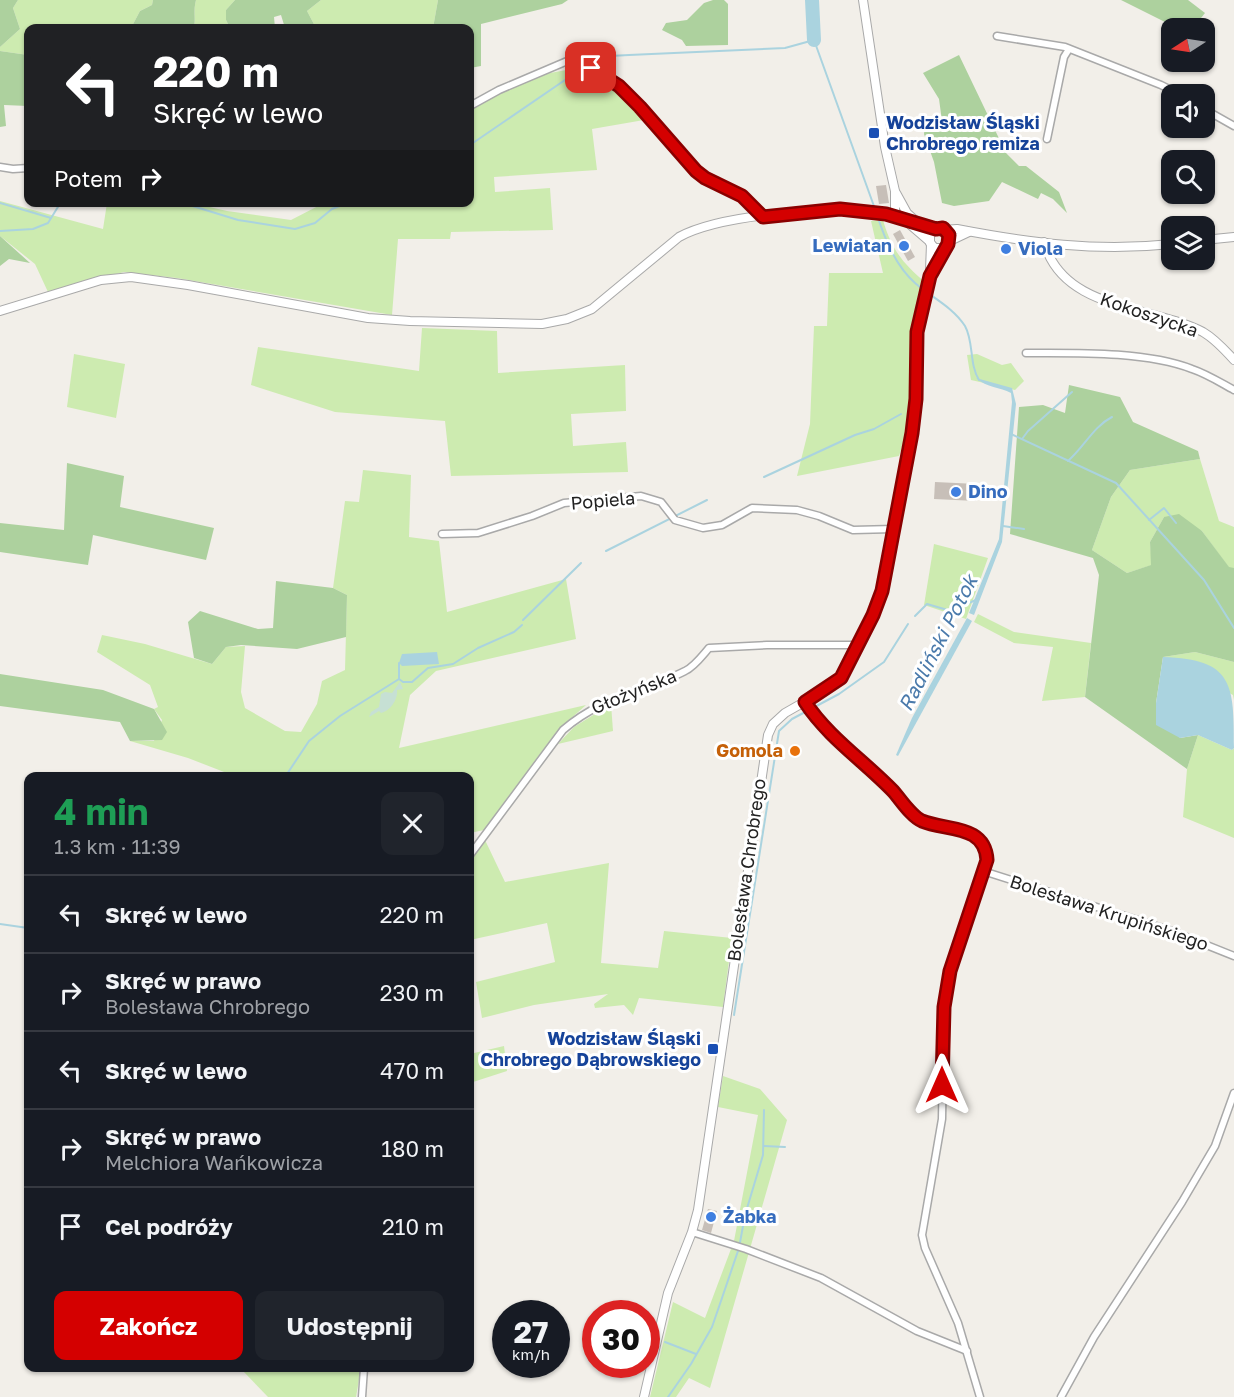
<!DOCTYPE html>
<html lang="pl">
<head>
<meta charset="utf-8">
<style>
	body { margin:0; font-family:"Golos Text",sans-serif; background:#20242c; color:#f1f3f6; height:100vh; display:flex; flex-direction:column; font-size:22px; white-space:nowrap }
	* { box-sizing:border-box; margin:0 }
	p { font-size:20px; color:#9ea1a6 }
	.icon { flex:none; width:33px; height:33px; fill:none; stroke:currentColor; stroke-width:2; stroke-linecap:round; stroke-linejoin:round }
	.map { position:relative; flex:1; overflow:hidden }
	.panel { position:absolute; left:24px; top:772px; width:450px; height:600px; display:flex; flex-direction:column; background:#171b24; border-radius:12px; box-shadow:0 2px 4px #0004 }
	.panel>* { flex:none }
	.hud { position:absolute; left:24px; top:24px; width:450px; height:183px; border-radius:12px; box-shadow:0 2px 4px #0004; background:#202124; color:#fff; overflow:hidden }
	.needle { width:39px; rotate:258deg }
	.tools { position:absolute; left:1161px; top:18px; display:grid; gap:12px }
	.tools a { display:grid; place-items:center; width:54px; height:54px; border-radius:12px; background:#171b24; box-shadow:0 2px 4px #0004; font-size:30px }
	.speed { position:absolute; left:492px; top:1300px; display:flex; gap:12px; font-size:30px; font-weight:700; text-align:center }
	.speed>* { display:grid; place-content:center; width:78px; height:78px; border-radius:50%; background:#171b24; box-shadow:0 2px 4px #0004; line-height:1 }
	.speed small { font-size:15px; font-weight:400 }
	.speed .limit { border:9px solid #d22; background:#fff; color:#111 }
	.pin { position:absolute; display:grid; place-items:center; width:51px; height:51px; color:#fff; margin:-26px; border-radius:12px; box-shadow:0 3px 9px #0006 }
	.me { position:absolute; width:66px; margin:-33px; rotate:0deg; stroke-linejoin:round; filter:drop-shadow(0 0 4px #0008) }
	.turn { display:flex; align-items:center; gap:21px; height:126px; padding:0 30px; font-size:27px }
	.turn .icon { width:78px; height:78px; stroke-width:2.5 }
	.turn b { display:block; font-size:42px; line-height:51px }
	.then { display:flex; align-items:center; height:57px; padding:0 30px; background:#0003; gap:12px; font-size:22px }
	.round { display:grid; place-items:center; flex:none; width:63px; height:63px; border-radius:12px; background:#20242c }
	.head { display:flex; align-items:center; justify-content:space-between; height:102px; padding:0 30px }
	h1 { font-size:36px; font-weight:700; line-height:45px; color:#1e9e55 }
	.primary-button { display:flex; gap:12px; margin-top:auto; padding:12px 30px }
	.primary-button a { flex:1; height:69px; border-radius:12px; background:#d40000; color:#fff; font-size:24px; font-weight:700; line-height:69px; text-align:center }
	.primary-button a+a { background:#20242c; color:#f1f3f6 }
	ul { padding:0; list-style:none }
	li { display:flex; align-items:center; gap:18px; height:78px; padding:0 30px; border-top:2px solid #363941 }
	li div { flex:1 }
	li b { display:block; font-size:22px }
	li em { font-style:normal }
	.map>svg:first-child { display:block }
	.grass { fill:#cdebb0 }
	.forest { fill:#add19e }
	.wetland { fill:#c6e0d4 }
	.water { fill:#aad3df }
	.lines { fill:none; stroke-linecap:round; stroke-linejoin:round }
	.stream { stroke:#aad3df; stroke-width:2 }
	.river { stroke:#aad3df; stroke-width:14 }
	.building { fill:#c7bfb8 }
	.minor-casing { stroke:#a9a9a9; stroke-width:9 }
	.tertiary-casing { stroke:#a9a9a9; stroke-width:10 }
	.minor { stroke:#fff; stroke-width:6 }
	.tertiary { stroke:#fff; stroke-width:8 }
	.route-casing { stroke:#8a0000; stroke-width:15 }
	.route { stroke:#d40000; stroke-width:10 }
	.transit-dot { fill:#1a4fb4; stroke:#fff; stroke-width:2 }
	.shop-dot { fill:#3f7fe0; stroke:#fff; stroke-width:2 }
	.food-dot { fill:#e8710a; stroke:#fff; stroke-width:2 }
	.labels { text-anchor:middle; stroke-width:6; stroke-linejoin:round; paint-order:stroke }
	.transit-label { font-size:18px; font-weight:bold; fill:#164399; stroke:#fff; text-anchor:start }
	.shop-label { font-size:18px; font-weight:bold; fill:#366cbe; stroke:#fff; text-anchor:start }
	.street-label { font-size:18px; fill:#222; stroke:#fff }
	.food-label { font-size:18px; font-weight:bold; fill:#c56008; stroke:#fff; text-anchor:end }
	.water-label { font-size:20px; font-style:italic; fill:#4a7aab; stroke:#fff }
</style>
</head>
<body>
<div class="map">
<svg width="1234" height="1397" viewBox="0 0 1234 1397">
	<rect width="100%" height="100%" fill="#f2efe9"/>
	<g class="grass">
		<path d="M18 0H153L152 5 140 11 131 28H28V55L0 51V47L20 29 13 8Z"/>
		<path d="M196 0H235L226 10V20L230 28H194C196 18 193 11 196 0Z"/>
		<path d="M321 0H438L433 28H316L307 11Z"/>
		<path d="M580 64 626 96 625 98 644 120 592 129 597 170 494 177 495 192 550 188 553 230 451 232 450 239H398L392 315 177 278 124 272 48 292 35 264 0 236V201L103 229 107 203H192L227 211 291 220 324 203 470 202V103L518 79 577 68Z"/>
		<path d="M883 220C891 248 902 263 925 282L915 325 909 425 899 456 797 476 810 424 814 326H827L829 273H883L871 221Z"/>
		<path d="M422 328 497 331 498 373 625 365 626 411 571 414 573 446 626 442 628 472 451 476 445 421 335 412 251 385 258 347 419 371Z"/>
		<path d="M74 354 125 364 116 418 67 407Z"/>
		<path d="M977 354 1002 365 1011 363 1024 381 1015 390 971 380 967 355Z"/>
		<path d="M1200 459 1219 521 1234 527V568H1229L1202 531 1164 517 1150 542 1152 565 1127 573 1092 550 1111 497 1130 470Z"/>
		<path d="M363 470 411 475 409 537 439 541 447 612 566 579 576 639 436 671 410 695 399 748 586 705 557 731 484 830 470 833V777H237L188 758 130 741H154L162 720 154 709 158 707 150 685 97 652 102 635 145 644 212 664 226 647 245 646 241 692 245 708 285 731 301 732 317 704 322 681 345 670 347 595 333 588 345 501 359 502Z"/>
		<path d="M934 544 988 558 966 619 924 605Z"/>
		<path d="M978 614 1014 632 1091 643 1085 697 1042 701 1053 647 1014 643 974 622Z"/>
		<path d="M1195 652 1234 662V700L1233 695 1163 657Z"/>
		<path d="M611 704 613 731 558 744 574 727Z"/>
		<path d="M1198 735 1232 750 1234 748V838L1183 817 1187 769Z"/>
		<path d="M485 840 505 882 609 863 601 963 658 968 664 931 732 938 723 1007 639 998 633 1015 624 1005 595 1008 594 1004 608 994 534 1005 482 1018 476 982 555 962 547 923 470 940V861Z"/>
		<path d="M504 1046 507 1071 470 1083V1054Z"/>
		<path d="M723 1076 760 1089 787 1120 710 1388 689 1378 676 1397H650L673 1302 705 1318 734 1241 758 1115 718 1107Z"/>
		<path d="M260 1368H361L356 1397H268L242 1370Z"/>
	</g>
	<g class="forest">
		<path d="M0 0H18L13 8 20 29 0 47Z"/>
		<path d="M153 0H196C193 11 196 18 194 28H131L140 11 152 5Z"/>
		<path d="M235 0H321L307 11 316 28H285L281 15 274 17 275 28H230L226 20V10Z"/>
		<path d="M438 0H568L562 4 481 24V66L470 68V28H433Z"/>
		<path d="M713 0H724L728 4V45L686 46 682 40 662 30 666 23 687 20 704 3Z"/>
		<path d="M1121 0H1188L1205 13 1193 28H1177Z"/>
		<path d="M0 51 28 55V106L4 105 6 126 0 127Z"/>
		<path d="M959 55 1006 153 1019 166H1026L1059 192 1067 213 1053 199 1041 193 1038 199 1002 182 989 201 954 206 942 203 934 162 924 134 925 125 942 121 939 99 923 73Z"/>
		<path d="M0 236 30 263 9 259 0 266Z"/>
		<path d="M1069 385 1120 397 1133 422 1198 451 1200 459 1130 470 1111 497 1092 550 1127 573 1151 565 1150 542 1164 517 1179 514 1202 531 1229 567 1234 568V662L1195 652 1163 657 1156 703 1180 738 1198 735 1187 769 1085 697 1099 575 1093 558 1010 534 1019 407 1043 405 1065 413Z"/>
		<path d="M67 463 124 476 120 507 214 528 206 560 93 535 88 565 0 552V523L64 530Z"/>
		<path d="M276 581 333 588 347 595 346 637 297 649 241 645 226 647 212 664 194 658 188 622 200 611 258 629 273 628Z"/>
		<path d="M0 674 103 690 154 709 167 732 162 740 130 741 120 722 0 706Z"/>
	</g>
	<path class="wetland" d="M400 682 403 689 397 690C398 700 390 711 381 713L379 711 369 717 371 712 379 707 381 694 385 692 392 693Z"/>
	<g class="water">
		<path d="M976 378 1012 388 1016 404 1002 542 974 615 969 613 999 539 1012 402 1011 393C1000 387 987 388 976 378Z"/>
		<path d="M967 618 972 621 898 756 896 755 912 718Z"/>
		<path d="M437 652 439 664 402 666 399 663 402 654Z"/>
		<path d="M1163 657C1234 659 1234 685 1234 748L1232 750 1198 735 1180 738 1156 725V703Z"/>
	</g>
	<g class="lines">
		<g class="stream">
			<path d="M588 64 610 56 629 55 785 48 814 40 875 209"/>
			<path d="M470 145 584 67"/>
			<path d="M171 202 186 204 238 220 295 229 315 223 332 209 350 202"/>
			<path d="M0 203 51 218"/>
			<path d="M877 215C885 239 895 265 915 283 931 297 953 307 965 326 974 342 969 364 979 380"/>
			<path d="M0 231 33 229 48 223 61 202"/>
			<path d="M1011 434 1116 483 1204 580 1234 628"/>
			<path d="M1022 439 1028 431 1072 392"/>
			<path d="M1068 461C1084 447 1094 426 1112 417"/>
			<path d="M764 477 855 435 874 429 901 414"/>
			<path d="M1149 520 1164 508 1176 523"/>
			<path d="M1003 526 1024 529"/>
			<path d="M606 551 707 500"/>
			<path d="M915 616 927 604 951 611 978 599"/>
			<path d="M523 620 581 563"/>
			<path d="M399 663V679"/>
			<path d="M285 777 309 741 340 716 399 679 403 682H412L428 668 453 664 478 648 514 632 522 625"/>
			<path d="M0 924 28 928"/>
			<path d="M734 1015 779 731 792 719 839 694 884 662 908 624"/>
			<path d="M764 1146 785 1147"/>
			<path d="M665 1342 696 1354"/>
			<path d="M668 1397 691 1364 712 1327 722 1298 739 1248 745 1215 763 1155 764 1110"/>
		</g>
		<path class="river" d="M812 0 814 40"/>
	</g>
	<g class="building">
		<path d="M886 185 889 203 879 204 876 186Z"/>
		<path d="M900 230 915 257 908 261 893 234Z"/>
		<path d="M935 482 977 484 976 501 934 499Z"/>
		<path d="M708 1209 717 1211 711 1233 702 1230Z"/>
	</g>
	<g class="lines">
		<g class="minor-casing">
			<g id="minor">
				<path d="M997 36 1065 47 1161 85 1179 94"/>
				<path d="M470 106 499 90 572 59C625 79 660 130 696 171L705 178 743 196 763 217"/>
				<path d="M1204 109 1234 126"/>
				<path d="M1047 139 1064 57 1069 49"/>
				<path d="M0 167 13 169 28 168"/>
				<path d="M1026 353C1075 353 1146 351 1192 369 1207 374 1221 383 1234 390"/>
				<path d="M442 534 478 533 532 516 564 503 641 496 661 502 675 520 703 528 722 525 752 508 797 510 819 516 853 530 894 529"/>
				<path d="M805 702 815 718 892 790 920 820 973 833 986 851 983 871 956 948 944 1007 942 1119 922 1235 925 1248 958 1323 980 1397"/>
				<path d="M470 855 563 730C602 696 642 693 685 671 694 667 702 656 709 648L767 645H859"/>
				<path d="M983 871 1169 930 1234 956"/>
				<path d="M692 1232 746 1249 821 1278 917 1331 967 1351"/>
				<path d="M362 1397 364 1368"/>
				<path d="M1061 1397 1094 1337 1182 1202 1215 1146 1234 1093"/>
			</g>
		</g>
		<g class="tertiary-casing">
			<g id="tertiary">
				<path d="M863 0 885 147 895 191V217"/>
				<path d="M896 193 907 213 917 222"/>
				<path d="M907 222 929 241"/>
				<path d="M936 229 930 235V243L935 248H944"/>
				<path d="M1204 240 1234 237"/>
				<path d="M1044 242C1063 311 1151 305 1203 332 1215 339 1225 350 1234 360"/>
				<path d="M930 270 931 244"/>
				<path d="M0 311 101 280 131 277 188 285 368 318 410 321 542 324 567 319 592 309 679 237C721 214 838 205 886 214 910 219 932 232 957 229 1030 243 1096 252 1172 244"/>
				<path d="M644 1397 668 1293 692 1232 698 1210 768 735 773 724 785 713 827 689 841 678 873 615 886 573 912 433 916 400 917 332 927 283 950 241 969 232"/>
			</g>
		</g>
		<use href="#minor" class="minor"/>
		<use href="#tertiary" class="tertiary"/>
	</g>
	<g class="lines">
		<g class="route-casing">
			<path id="route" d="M591 68 619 86 640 107 696 171 705 178 742 196 763 217 840 209 886 214 936 229 943 228 949 235 948 244 930 276 917 332 916 399 912 433 882 591 873 615 841 678 805 702C828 737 864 761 893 791 901 800 911 816 922 821 946 831 985 824 987 860L950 971 944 1007 942 1085"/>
		</g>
		<use href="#route" class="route"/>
	</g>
	<g class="transit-dot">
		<rect x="868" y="127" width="12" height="12" rx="3"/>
		<rect x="707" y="1043" width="12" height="12" rx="3"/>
	</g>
	<g class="shop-dot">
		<circle cx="904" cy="246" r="6"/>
		<circle cx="1006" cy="249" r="6"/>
		<circle cx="956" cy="492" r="6"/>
		<circle cx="711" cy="1217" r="6"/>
	</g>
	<circle class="food-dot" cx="795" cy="751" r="6"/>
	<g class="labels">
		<g class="transit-label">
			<text x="886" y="129">Wodzisław Śląski<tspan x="886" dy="21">Chrobrego remiza</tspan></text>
			<text x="701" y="1045" text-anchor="end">Wodzisław Śląski<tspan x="701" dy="21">Chrobrego Dąbrowskiego</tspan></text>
		</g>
		<g class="shop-label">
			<text x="892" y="252" text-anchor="end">Lewiatan</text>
			<text x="1018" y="255">Viola</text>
			<text x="968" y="498">Dino</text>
			<text x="723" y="1223">Żabka</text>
		</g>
		<g class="street-label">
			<text transform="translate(1149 315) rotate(19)" y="6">Kokoszycka</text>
			<text transform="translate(603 501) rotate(-5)" y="6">Popiela</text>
			<text transform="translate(634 692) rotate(-22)" y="6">Głożyńska</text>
			<text transform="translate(747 870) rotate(-82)" y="6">Bolesława Chrobrego</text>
			<text transform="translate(1109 913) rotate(18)" y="6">Bolesława Krupińskiego</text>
		</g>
		<g class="food-label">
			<text x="783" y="757">Gomola</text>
		</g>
		<g class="water-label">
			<text transform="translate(938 643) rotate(-63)" y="7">Radliński Potok</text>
		</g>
	</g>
</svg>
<div class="tools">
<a><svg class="needle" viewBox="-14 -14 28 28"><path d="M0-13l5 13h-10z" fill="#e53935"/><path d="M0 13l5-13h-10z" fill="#9ea1a6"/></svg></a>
<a><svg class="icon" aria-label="sound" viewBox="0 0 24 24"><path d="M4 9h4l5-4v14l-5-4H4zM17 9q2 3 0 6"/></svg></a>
<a><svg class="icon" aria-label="search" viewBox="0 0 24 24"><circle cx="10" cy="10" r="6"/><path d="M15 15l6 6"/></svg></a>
<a><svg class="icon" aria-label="layers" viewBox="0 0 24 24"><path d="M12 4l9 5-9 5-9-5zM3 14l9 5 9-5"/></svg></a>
</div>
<div class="speed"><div>27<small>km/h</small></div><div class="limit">30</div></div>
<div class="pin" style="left:591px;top:68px;background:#d93025"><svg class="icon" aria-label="arrive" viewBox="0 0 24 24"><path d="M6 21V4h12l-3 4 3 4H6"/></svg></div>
<svg class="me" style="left:942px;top:1085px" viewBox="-20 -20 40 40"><path d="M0-17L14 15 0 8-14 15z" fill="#d40000" stroke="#fff" stroke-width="4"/></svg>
<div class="hud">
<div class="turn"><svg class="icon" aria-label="left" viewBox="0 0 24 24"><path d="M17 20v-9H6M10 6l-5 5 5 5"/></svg><div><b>220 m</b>Skręć w lewo</div></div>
<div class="then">Potem<svg class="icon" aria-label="right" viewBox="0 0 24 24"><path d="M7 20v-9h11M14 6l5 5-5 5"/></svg></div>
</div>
<section class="panel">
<div class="head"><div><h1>4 min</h1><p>1.3 km · 11:39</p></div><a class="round"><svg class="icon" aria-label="close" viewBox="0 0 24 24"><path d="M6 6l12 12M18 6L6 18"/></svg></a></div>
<ul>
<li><svg class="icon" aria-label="left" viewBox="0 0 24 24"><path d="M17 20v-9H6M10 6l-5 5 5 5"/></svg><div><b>Skręć w lewo</b></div><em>220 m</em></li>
<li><svg class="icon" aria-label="right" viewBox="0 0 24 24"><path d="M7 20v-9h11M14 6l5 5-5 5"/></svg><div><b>Skręć w prawo</b><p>Bolesława Chrobrego</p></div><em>230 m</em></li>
<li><svg class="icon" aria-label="left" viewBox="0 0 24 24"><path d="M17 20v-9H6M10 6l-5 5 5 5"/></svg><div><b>Skręć w lewo</b></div><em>470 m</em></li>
<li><svg class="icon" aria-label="right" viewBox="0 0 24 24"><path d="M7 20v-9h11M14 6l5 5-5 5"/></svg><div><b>Skręć w prawo</b><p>Melchiora Wańkowicza</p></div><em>180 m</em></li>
<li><svg class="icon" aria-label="arrive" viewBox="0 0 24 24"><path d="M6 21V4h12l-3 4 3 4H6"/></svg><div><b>Cel podróży</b></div><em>210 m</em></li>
</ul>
<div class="primary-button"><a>Zakończ</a><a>Udostępnij</a></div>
</section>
</div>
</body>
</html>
